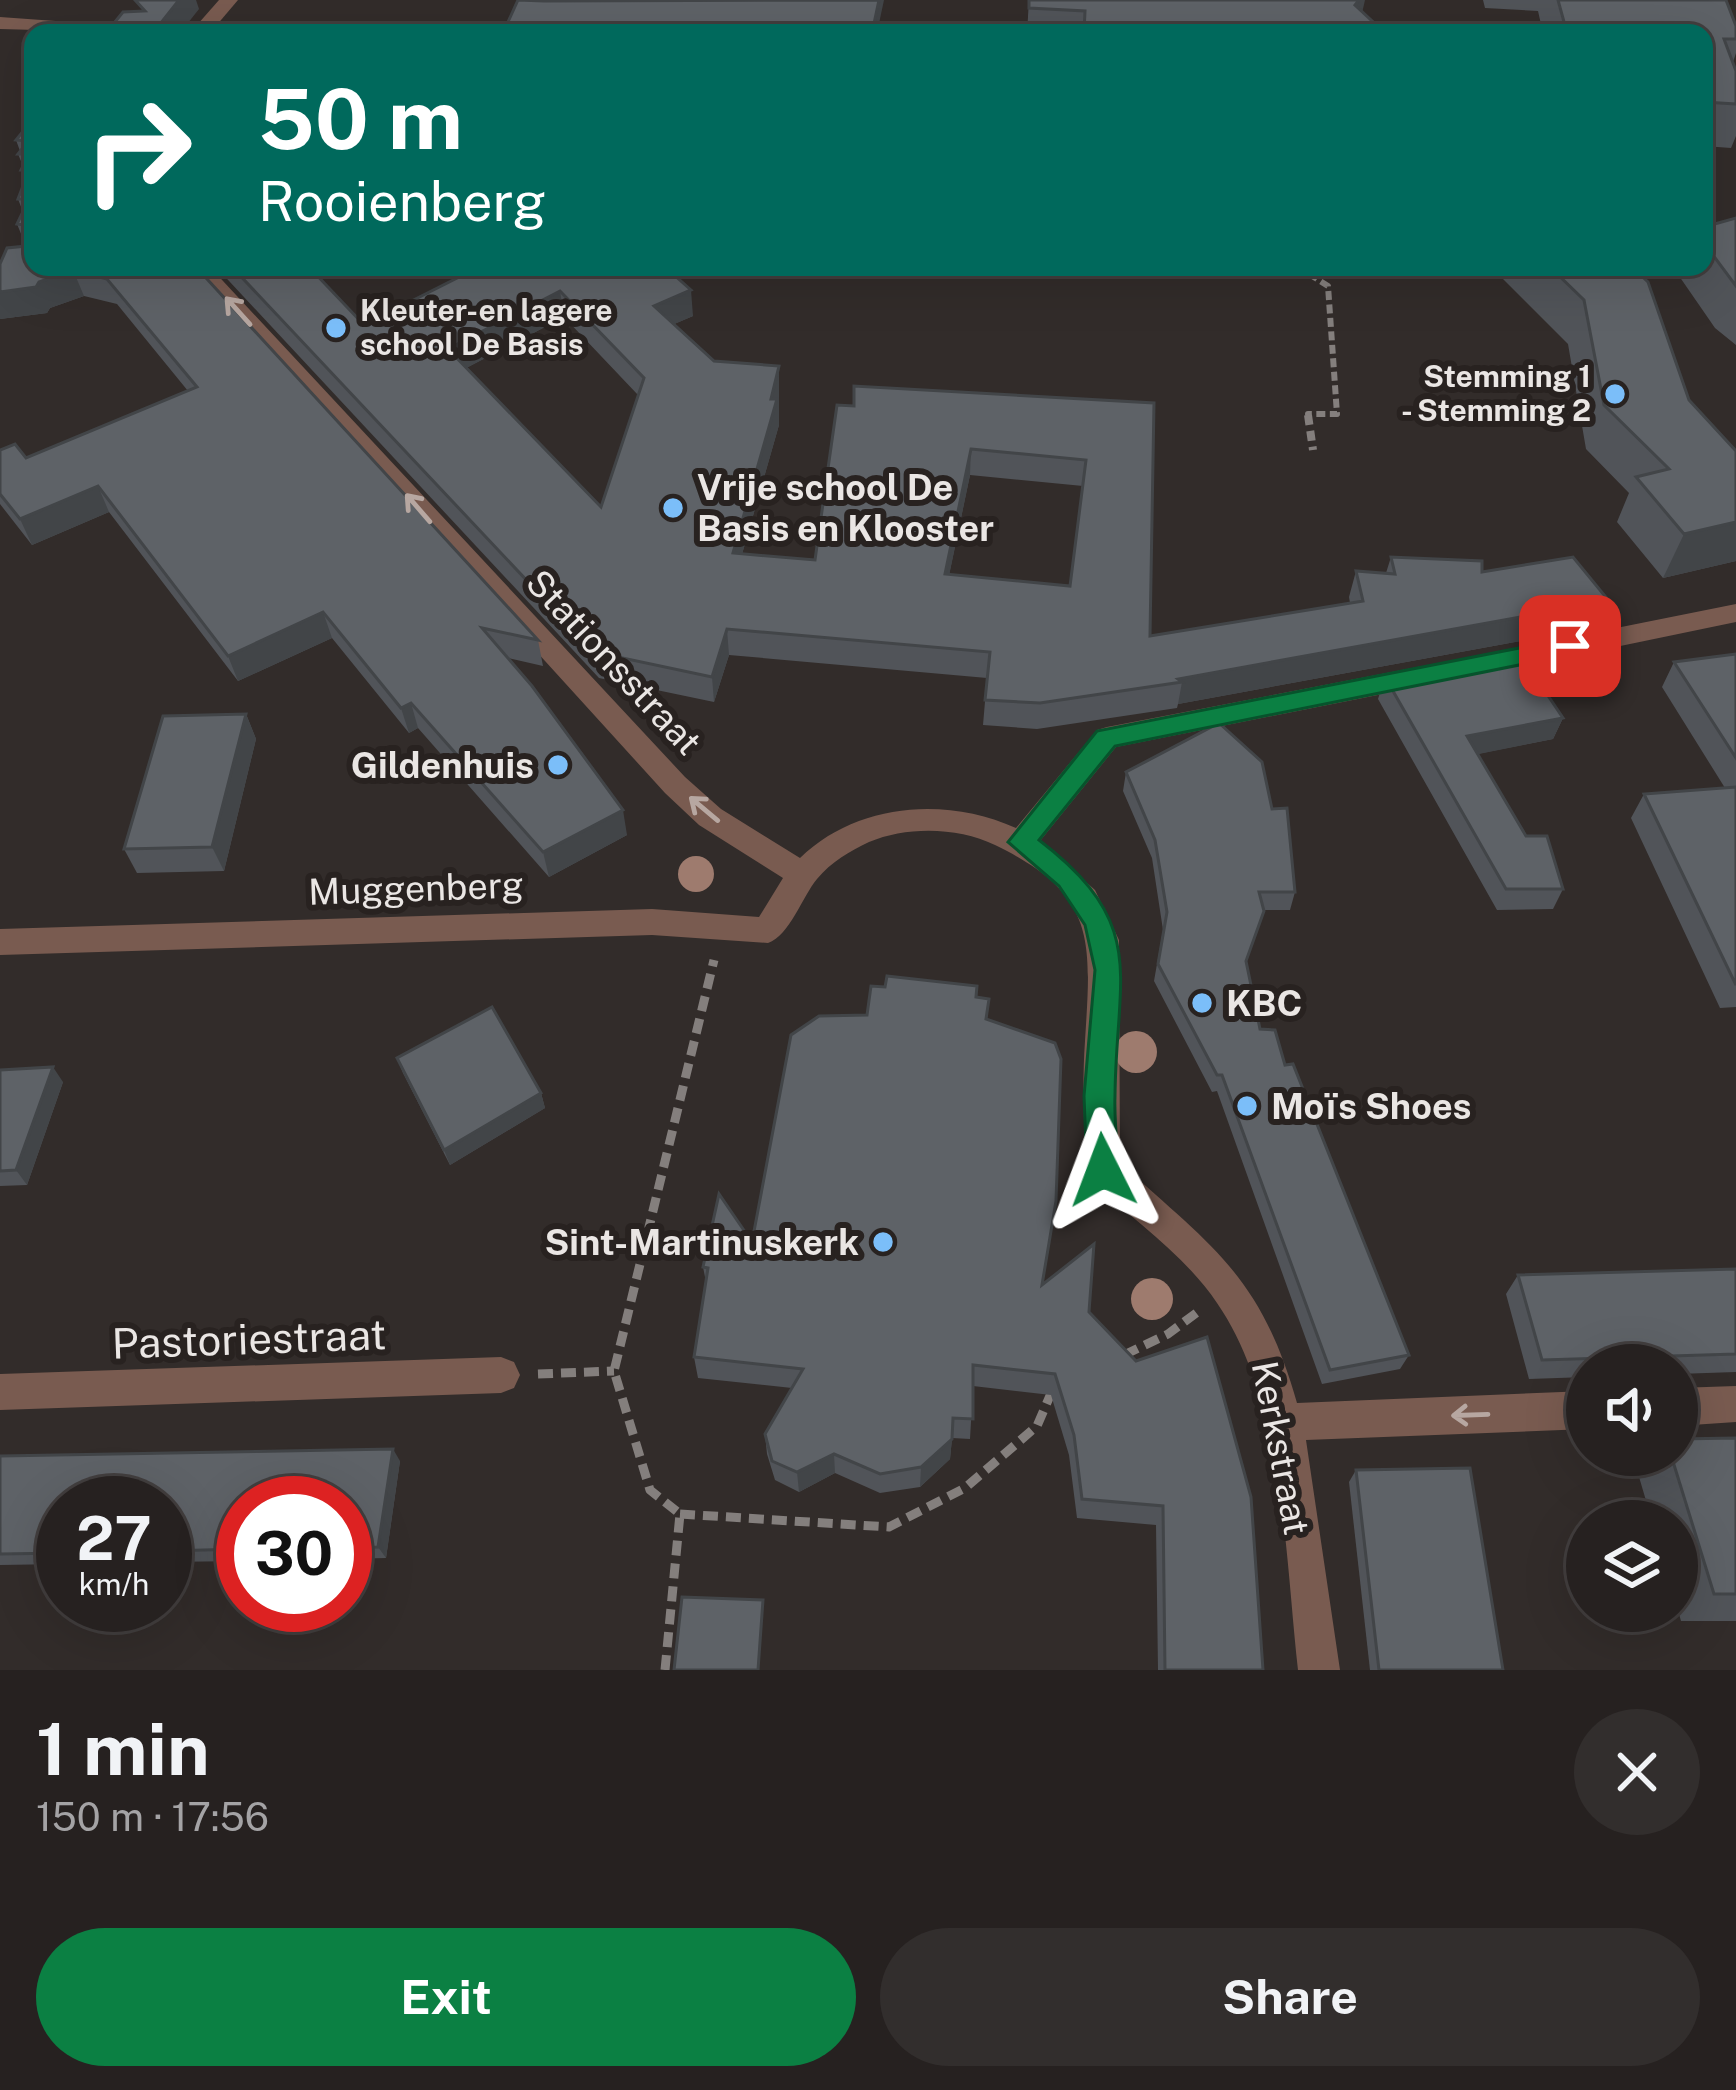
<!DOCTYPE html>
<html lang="en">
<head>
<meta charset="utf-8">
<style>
	body { margin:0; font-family:"Public Sans",sans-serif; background:#322e2d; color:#f1f3f6; height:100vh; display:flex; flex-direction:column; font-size:45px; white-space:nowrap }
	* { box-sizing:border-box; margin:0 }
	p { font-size:39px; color:#a4a3a5 }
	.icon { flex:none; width:66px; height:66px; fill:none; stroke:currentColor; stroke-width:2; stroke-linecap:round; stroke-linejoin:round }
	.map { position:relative; height:1670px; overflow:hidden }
	.sheet { display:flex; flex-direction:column; background:#262120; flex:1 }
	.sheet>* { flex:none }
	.banner { position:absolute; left:24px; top:24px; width:1689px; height:252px; border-radius:24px; box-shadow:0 12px 48px #0002,0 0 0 3px #423e3e; background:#00695c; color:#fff; overflow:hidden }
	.controls { position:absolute; left:1566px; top:1344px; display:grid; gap:24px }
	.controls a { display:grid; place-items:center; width:132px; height:132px; border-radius:50%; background:#262120; box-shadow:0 12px 48px #0002,0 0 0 3px #423e3e; font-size:60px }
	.speed { position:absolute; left:36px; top:1476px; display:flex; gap:24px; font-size:60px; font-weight:700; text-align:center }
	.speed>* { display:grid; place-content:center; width:156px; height:156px; border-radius:50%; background:#262120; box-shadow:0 12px 48px #0002,0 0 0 3px #423e3e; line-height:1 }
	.speed small { font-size:30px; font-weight:400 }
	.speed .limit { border:18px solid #d22; background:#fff; color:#111 }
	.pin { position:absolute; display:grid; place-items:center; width:102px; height:102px; color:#fff; margin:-51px; border-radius:24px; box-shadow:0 6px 18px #0006 }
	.me { position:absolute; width:132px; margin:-66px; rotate:357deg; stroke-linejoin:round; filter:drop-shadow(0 0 9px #0008) }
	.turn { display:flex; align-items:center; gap:42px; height:252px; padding:0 36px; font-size:54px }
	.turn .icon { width:156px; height:156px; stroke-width:2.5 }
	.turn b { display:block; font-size:84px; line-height:102px }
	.round { display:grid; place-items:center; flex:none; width:126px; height:126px; border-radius:63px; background:#322e2d }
	.head { display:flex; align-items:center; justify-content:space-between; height:204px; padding:0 36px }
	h1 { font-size:72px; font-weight:700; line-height:90px }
	.button { display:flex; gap:24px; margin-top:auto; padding:24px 36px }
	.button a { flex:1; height:138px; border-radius:72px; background:#0b8043; color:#fff; font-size:48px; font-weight:700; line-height:138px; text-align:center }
	.button a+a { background:#322e2d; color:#f1f3f6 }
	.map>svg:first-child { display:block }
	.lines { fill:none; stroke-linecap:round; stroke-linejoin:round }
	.path-far2 { stroke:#847f7d; stroke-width:6; stroke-dasharray:9 4.5; stroke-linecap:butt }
	.path-far1 { stroke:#847f7d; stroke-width:8; stroke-dasharray:10 6; stroke-linecap:butt }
	.path { stroke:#847f7d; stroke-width:9; stroke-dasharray:15 8; stroke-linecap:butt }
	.minor { fill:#795b50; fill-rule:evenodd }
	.tree { fill:#9e7b6e }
	.wall { fill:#515459; fill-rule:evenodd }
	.shaded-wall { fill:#424548 }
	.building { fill:#5e6267; stroke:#424548; stroke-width:3; fill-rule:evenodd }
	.oneway { stroke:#b7a7a1 }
	.route { fill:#0b8043; stroke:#07532c; stroke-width:3 }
	.poi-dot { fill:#7bbef9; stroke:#282220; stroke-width:4.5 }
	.labels { text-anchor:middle; stroke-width:12; stroke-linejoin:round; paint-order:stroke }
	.far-poi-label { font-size:30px; font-weight:bold; fill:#eae6e4; stroke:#282220; text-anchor:start }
	.poi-label { font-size:36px; font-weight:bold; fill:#eae6e4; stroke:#282220; text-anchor:start }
	.street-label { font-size:36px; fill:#eae6e4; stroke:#282220 }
	.near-street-label { font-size:42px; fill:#eae6e4; stroke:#282220 }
</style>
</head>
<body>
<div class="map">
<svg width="1736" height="1670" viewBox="0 0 1736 1670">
	<rect width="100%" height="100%" fill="#322c2a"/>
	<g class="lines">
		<path class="path-far2" d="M1298 267 1328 286 1337 414H1308L1309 418"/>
		<path class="path-far1" d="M1308 415 1313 450"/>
		<g class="path">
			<path d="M1124 1355 1168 1334 1199 1311"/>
			<path d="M538 1374 614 1371"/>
			<path d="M680 1514 889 1527 965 1488 1037 1426 1052 1391"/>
			<path d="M665 1670 680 1514 650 1490 614 1371 714 960"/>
		</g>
		<g class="minor">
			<path d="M219 0H238L210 33H190Z"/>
			<path d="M0 17 139 27 149 33 0 29Z"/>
			<path d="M187 267H210L685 777 721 809 800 858C856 803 946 796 1016 828L1097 730 1107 727 1423 666 1433 669 1437 676 1423 686 1116 747 1040 841 1095 890 1119 940 1120 1163C1213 1247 1261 1276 1297 1403L1587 1391V1429L1306 1440 1340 1670H1298C1285 1555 1284 1400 1217 1303 1185 1255 1133 1220 1091 1181L1086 1170C1084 1127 1082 1084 1085 1041 1091 941 1098 895 995 845 958 827 907 826 869 842 850 851 831 862 817 879 802 897 790 935 768 943L652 935 0 955V929L652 909 759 917 783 878 699 825 665 793Z"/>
			<path d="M1736 604V622L1481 675 1467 665 1481 655Z"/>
			<path d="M501 1357 514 1362 520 1375 514 1388 501 1393 0 1410V1374Z"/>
			<path d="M1736 1386V1422L1677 1426V1388Z"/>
		</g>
	</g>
	<g class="tree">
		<circle cx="696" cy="874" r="18"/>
		<circle cx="1136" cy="1052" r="21"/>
		<circle cx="1152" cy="1299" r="21"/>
	</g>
	<g class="wall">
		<path d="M1029 0 1362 12 1385 33H1027Z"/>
		<path d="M1483 0H1726L1736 26V53L1733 62 1736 71V136L1731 148 1704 146V33H1543L1538 11 1485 8Z"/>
		<path d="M33 119 196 267 538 640 543 666 508 658 627 835 549 877 418 728 409 733 332 638 238 681 109 512 32 545 0 504V450L26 458 188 391 117 304 84 296 50 308 47 313 0 319V264L26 246 17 224 23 212 18 199 25 181 21 170 23 166 18 154 20 151 16 140Z"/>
		<path d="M1736 218V345L1715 328 1677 273 1679 267H1704V227Z"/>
		<path d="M216 267H309L364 325 479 267 673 274 693 316 674 324 714 361 779 366V425L742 554 815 560 854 406 1154 403 1150 636 1350 603 1349 597 1356 571 1386 573 1391 557 1482 572 1609 601 1597 627 1178 704 1177 708 1037 729 983 725 987 678 729 655 714 702 599 678ZM564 317 638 395 601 507 466 368ZM970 475 1083 486 1070 586 949 575Z"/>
		<path d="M1491 267H1632L1689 400 1736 451V561L1663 578 1617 522 1629 493 1586 449 1568 344Z"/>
		<path d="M1736 654V1007L1720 1008 1631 818 1644 794 1725 788 1662 687 1674 662Z"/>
		<path d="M1385 677 1563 718 1553 739 1477 754 1526 836 1563 889 1553 909 1497 910 1378 699Z"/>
		<path d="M246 714 256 739 224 871 137 873 124 849Z"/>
		<path d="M1126 772 1272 809 1295 892 1290 910H1264L1246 963 1260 1029 1285 1065 1409 1355 1400 1369 1322 1384 1217 1091 1212 1092 1154 981 1163 930 1152 858 1123 791Z"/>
		<path d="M976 997 989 999 987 1020 1042 1285 1089 1312 1263 1670H1158L1156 1525 1077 1518 1069 1455 1051 1395 973 1386 970 1439 952 1438 950 1459 920 1487 880 1493 835 1473 799 1492 775 1480 767 1454 765 1434 792 1388 698 1378 694 1357 706 1282 703 1267 752 1242 867 1015Z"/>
		<path d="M397 1058 541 1093 545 1108 450 1165 403 1073Z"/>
		<path d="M0 1070 63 1082 27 1185 0 1186Z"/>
		<path d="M1736 1269V1372L1677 1374V1365H1587V1377L1529 1379 1506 1294 1518 1275Z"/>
		<path d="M1736 1438V1621H1681L1677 1607V1521H1652L1637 1470 1651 1455H1671Z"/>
		<path d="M0 1456 400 1461 386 1558 345 1559V1503H243V1561L165 1562V1503H63V1564L0 1565Z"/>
		<path d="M1356 1470 1503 1670H1370L1349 1482Z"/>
	</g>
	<g class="shaded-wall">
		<path d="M179 0H196L199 9 180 33H153Z"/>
		<path d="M879 0H884L877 33H872Z"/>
		<path d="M1359 0H1365L1358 31 1355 5Z"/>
		<path d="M73 270 84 296 50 308 47 313 0 319V292Z"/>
		<path d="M691 290 693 316 656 332 654 306Z"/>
		<path d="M560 291 564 317 453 375 448 349Z"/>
		<path d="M779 366V425L735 579 733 553Z"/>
		<path d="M971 449 970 475 944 600 945 574Z"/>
		<path d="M98 486 109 512 32 545 20 519Z"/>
		<path d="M1736 522V561L1663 578 1684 534Z"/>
		<path d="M1609 601 1597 627 1178 704 1182 682 1178 679Z"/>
		<path d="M323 612 332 638 238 681 228 656Z"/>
		<path d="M727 629 729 655 714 702 712 677Z"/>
		<path d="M411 703 418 728 409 733 401 708Z"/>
		<path d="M246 714 256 739 224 871 212 847Z"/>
		<path d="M1563 718 1553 739 1459 758 1467 736Z"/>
		<path d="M623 810 627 835 549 877 543 852Z"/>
		<path d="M53 1067 63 1082 27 1185 16 1170Z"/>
		<path d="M541 1093 545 1108 450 1165 444 1150Z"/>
		<path d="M952 1439 950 1459 920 1487 921 1467Z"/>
		<path d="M393 1449 400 1461 386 1558 378 1547Z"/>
		<path d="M834 1454 835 1473 799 1492 797 1472Z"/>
	</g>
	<g class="building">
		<path d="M135 0H179L153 33H106L123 12 145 11Z"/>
		<path d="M518 0 544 1 879 0 872 33H503Z"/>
		<path d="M1029 0H1359L1355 5 1385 33H1084L1085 11 1029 8Z"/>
		<path d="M1558 0H1726L1736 26V39H1724L1736 71V104L1704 102V33H1567Z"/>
		<path d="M33 119V267H196L538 640 482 628 532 686 623 810 543 852 411 703 401 708 323 612 228 656 98 486 20 519 0 494V450L15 444 26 458 197 387 107 279 73 270 39 282 36 287 0 292V264L7 248 26 246 30 240 25 225 17 224 29 199H18L29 170H21L29 154H18L28 141 16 140Z"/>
		<path d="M1736 218V286L1704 243V227Z"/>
		<path d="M232 267H309L364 325 479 267H665L691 290 654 306 714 361 779 366 771 399H777L733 553 815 560 837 405 854 406V386L1154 403 1150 636 1363 601 1356 571 1395 574 1391 557 1482 561V572L1573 557 1609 601 1178 679 1182 682 1040 703 985 700 990 652 727 629 712 677 594 652ZM560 291 644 378 601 507 448 349ZM971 449 1086 460 1070 586 945 574Z"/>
		<path d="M1550 267H1632L1648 282 1689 400 1736 451V522L1684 534 1636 477 1669 469 1604 405 1584 300Z"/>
		<path d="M1518 651 1563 718 1467 736 1526 836H1547L1563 889H1506L1385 677Z"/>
		<path d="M1736 654V758L1674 662Z"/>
		<path d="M246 714 212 847 124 849 163 716Z"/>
		<path d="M1219 723 1262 762 1272 809 1287 808 1295 892H1259L1264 911 1246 961 1260 1029 1275 1030 1285 1065 1293 1064 1409 1355 1330 1370 1222 1075H1217L1158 964 1167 912 1155 840 1126 772Z"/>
		<path d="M1736 787V985L1644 794Z"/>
		<path d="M887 976 977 986 976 997 989 999 986 1019 1055 1043 1061 1059 1056 1201 1042 1285 1094 1244 1089 1312 1136 1361 1207 1337 1251 1497 1263 1670H1165L1163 1506 1082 1499 1074 1435 1055 1374 973 1365V1419L953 1418 952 1439 921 1467 880 1474 834 1454 797 1472 772 1461 765 1434 803 1369 694 1357 708 1268 703 1267 719 1194 752 1242 791 1035 819 1016 867 1015 871 986 885 987Z"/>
		<path d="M492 1007 541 1093 444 1150 397 1058Z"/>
		<path d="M53 1067 16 1170 0 1171V1070Z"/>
		<path d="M1736 1269V1354L1542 1360 1518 1275Z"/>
		<path d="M1736 1438V1594H1714L1671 1455H1677V1439Z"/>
		<path d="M393 1449 378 1547 345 1548V1503H243V1549L165 1551V1503H63V1553L0 1554V1456Z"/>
		<path d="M1470 1468 1503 1670H1379L1356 1470Z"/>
		<path d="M682 1597 763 1600 758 1670H674Z"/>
	</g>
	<defs><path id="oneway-shaft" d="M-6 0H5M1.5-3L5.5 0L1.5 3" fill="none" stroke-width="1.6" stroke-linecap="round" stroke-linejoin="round" transform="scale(3)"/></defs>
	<g class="oneway">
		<use href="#oneway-shaft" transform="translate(238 311) rotate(-132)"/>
		<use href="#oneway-shaft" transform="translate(418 508) rotate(-131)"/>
		<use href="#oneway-shaft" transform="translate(704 809) rotate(-140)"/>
		<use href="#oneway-shaft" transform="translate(1470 1415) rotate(178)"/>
	</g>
	<path class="route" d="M1570 638 1579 640 1583 646 1579 653 1115 746 1039 840C1150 925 1116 975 1115 1096 1114 1120 1117 1145 1119 1170L1114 1180 1103 1184 1092 1180 1087 1170 1084 1096 1095 970 1085 925 1059 886 1008 842 1097 731Z"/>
	<g class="poi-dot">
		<circle cx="336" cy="328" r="12"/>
		<circle cx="1615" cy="394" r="12"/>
		<circle cx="673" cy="508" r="12"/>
		<circle cx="558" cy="765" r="12"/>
		<circle cx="1202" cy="1003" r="12"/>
		<circle cx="1247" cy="1106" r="12"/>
		<circle cx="883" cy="1242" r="12"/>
	</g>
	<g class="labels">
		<g class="far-poi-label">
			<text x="360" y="321">Kleuter-en lagere<tspan x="360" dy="34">school De Basis</tspan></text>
			<text x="1591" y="387" text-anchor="end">Stemming 1<tspan x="1591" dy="34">- Stemming 2</tspan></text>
		</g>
		<g class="poi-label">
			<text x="697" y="500">Vrije school De<tspan x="697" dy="41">Basis en Klooster</tspan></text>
			<text x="534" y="778" text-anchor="end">Gildenhuis</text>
			<text x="1226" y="1016">KBC</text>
			<text x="1271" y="1119">Moïs Shoes</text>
			<text x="859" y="1255" text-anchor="end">Sint-Martinuskerk</text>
		</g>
		<g class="street-label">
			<text transform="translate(614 662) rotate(47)" y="13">Stationsstraat</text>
			<text transform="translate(416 888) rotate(-2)" y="13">Muggenberg</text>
			<text transform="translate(1281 1448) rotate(79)" y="13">Kerkstraat</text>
		</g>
		<g class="near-street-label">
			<text transform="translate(249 1339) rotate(-2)" y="15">Pastoriestraat</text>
		</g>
	</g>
</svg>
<div class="controls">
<a><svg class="icon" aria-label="sound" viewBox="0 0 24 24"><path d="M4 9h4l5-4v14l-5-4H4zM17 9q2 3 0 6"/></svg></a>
<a><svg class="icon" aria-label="layers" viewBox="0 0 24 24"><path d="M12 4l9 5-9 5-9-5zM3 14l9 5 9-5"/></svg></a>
</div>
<div class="speed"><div>27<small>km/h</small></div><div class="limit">30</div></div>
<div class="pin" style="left:1570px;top:646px;background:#d93025"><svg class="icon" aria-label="arrive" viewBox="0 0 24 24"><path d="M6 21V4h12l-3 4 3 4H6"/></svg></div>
<svg class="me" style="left:1103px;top:1170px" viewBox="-20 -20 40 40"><path d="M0-17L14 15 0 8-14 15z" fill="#0b8043" stroke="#fff" stroke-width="4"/></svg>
<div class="banner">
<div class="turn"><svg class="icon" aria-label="right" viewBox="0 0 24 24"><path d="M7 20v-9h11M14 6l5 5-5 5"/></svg><div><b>50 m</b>Rooienberg</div></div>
</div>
</div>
<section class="sheet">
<div class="head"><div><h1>1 min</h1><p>150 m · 17:56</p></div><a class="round"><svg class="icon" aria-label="close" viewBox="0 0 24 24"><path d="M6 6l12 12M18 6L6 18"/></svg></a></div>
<div class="button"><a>Exit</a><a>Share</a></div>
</section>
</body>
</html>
